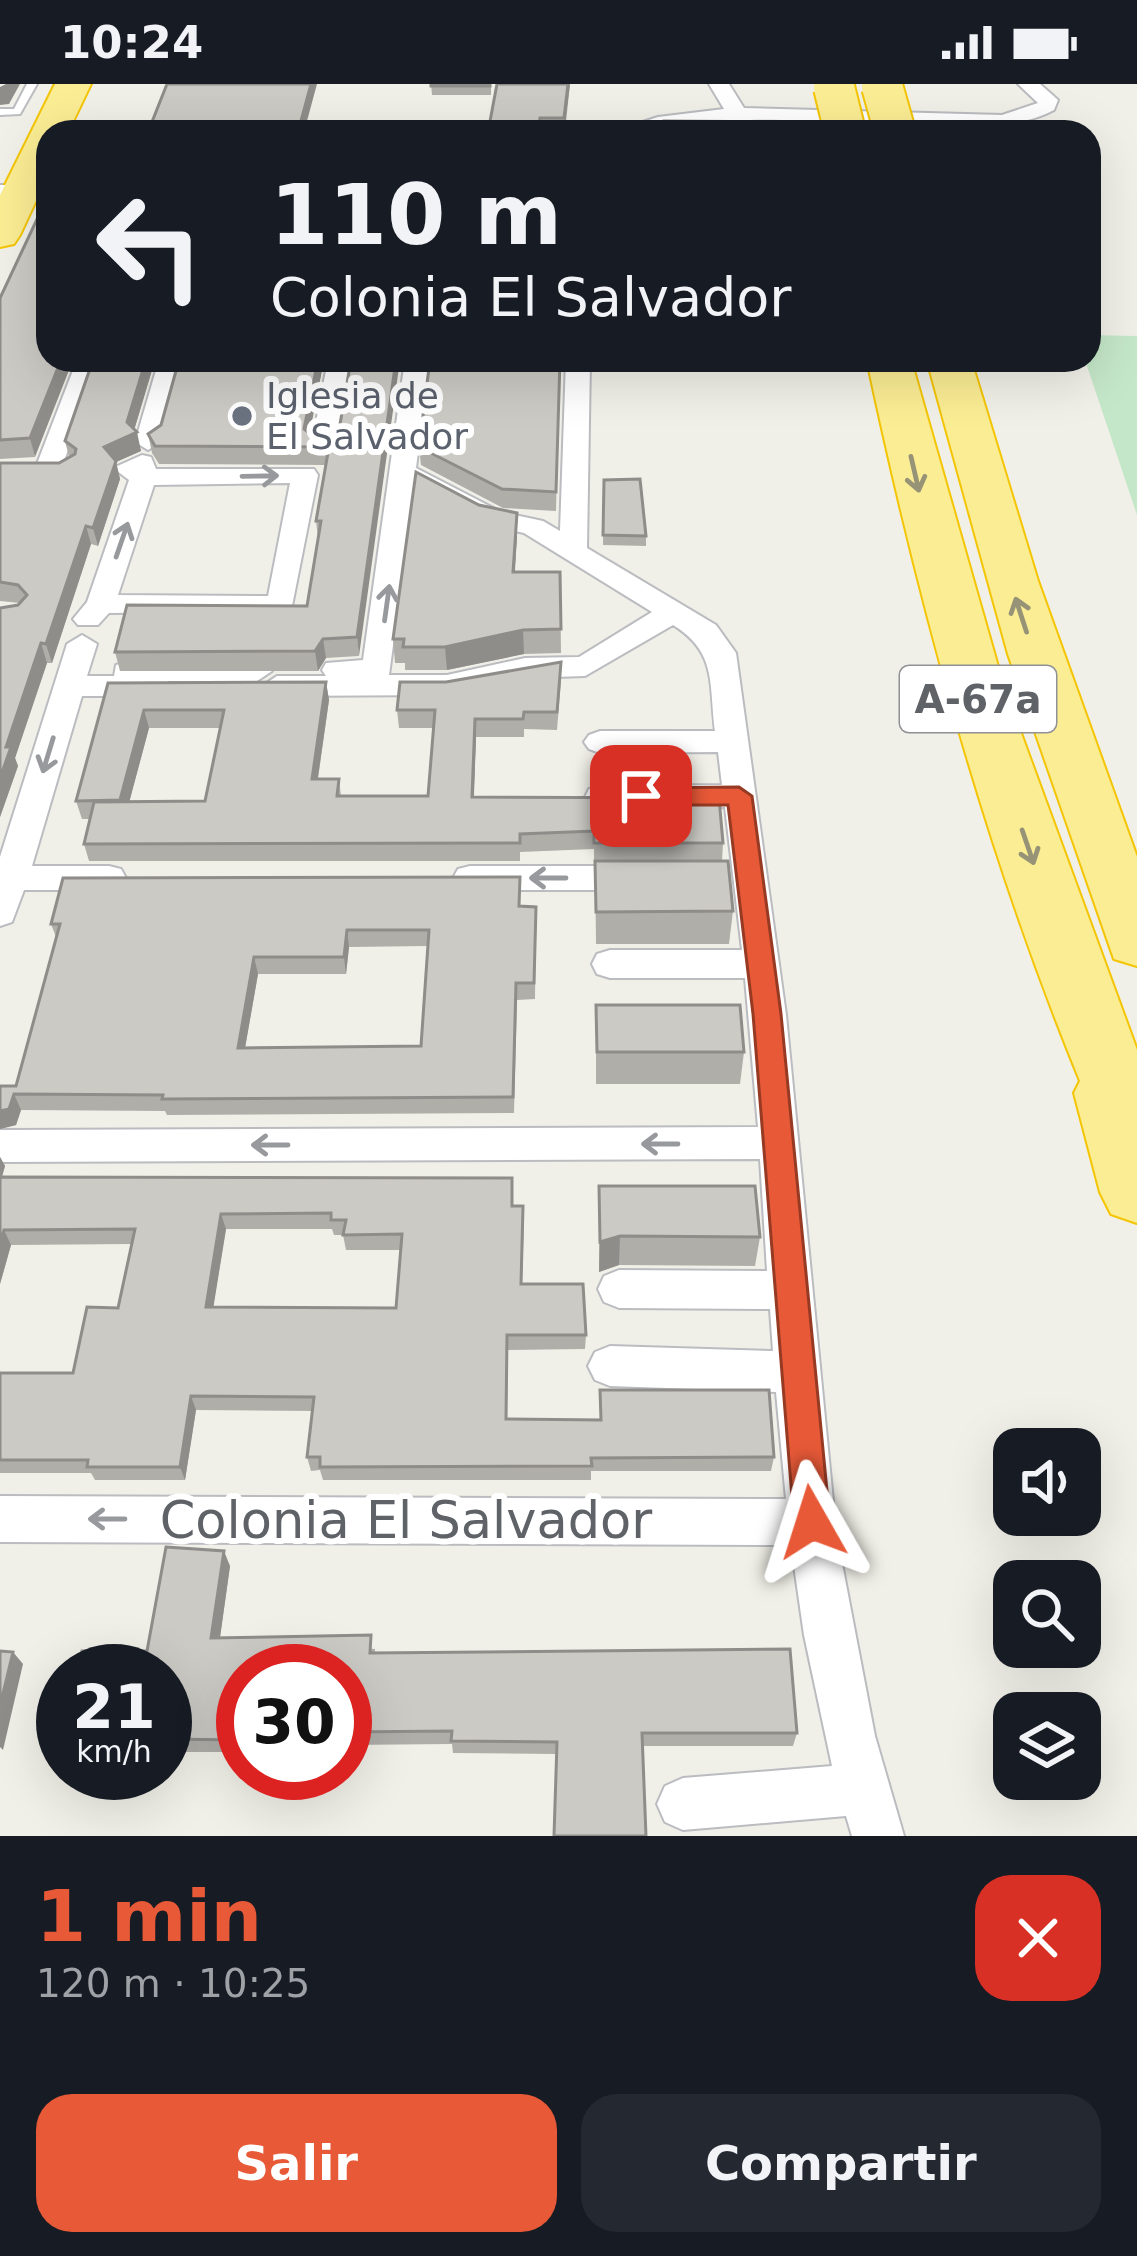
<!DOCTYPE html>
<html lang="es">
<head>
<meta charset="utf-8">
<style>
	body { margin:0; font-family:"DejaVu Sans",sans-serif; background:#242831; color:#f1f3f6; height:100vh; display:flex; flex-direction:column; font-size:45px; white-space:nowrap }
	* { box-sizing:border-box; margin:0 }
	p { font-size:39px; color:#9ea1a6 }
	.icon { flex:none; width:66px; height:66px; fill:none; stroke:currentColor; stroke-width:2; stroke-linecap:round; stroke-linejoin:round }
	.map { position:relative; height:1752px; overflow:hidden }
	.panel { display:flex; flex-direction:column; background:#171b24; flex:1 }
	.panel>* { flex:none }
	.hud { position:absolute; left:36px; top:36px; width:1065px; height:252px; border-radius:36px; box-shadow:0 12px 48px #0002; background:#171b24; color:#f1f3f6; overflow:hidden }
	.controls { position:absolute; left:993px; top:1344px; display:grid; gap:24px }
	.controls a { display:grid; place-items:center; width:108px; height:108px; border-radius:24px; background:#171b24; box-shadow:0 12px 48px #0002; font-size:60px }
	.speed { position:absolute; left:36px; top:1560px; display:flex; gap:24px; font-size:60px; font-weight:700; text-align:center }
	.speed>* { display:grid; place-content:center; width:156px; height:156px; border-radius:50%; background:#171b24; box-shadow:0 12px 48px #0002; line-height:1 }
	.speed small { font-size:30px; font-weight:400 }
	.speed .limit { border:18px solid #d22; background:#fff; color:#111 }
	.pin { position:absolute; display:grid; place-items:center; width:102px; height:102px; color:#fff; margin:-51px; border-radius:24px; box-shadow:0 6px 18px #0006 }
	.me { position:absolute; width:132px; margin:-66px; rotate:354deg; stroke-linejoin:round; filter:drop-shadow(0 0 9px #0008) }
	.turn { display:flex; align-items:center; gap:42px; height:252px; padding:0 36px; font-size:54px }
	.turn .icon { width:156px; height:156px; stroke-width:2.5 }
	.turn b { display:block; font-size:84px; line-height:102px }
	.round { display:grid; place-items:center; flex:none; width:126px; height:126px; border-radius:36px; background:#242831 }
	.overview { display:flex; align-items:center; justify-content:space-between; height:204px; padding:0 36px }
	h1 { font-size:72px; font-weight:800; line-height:90px; color:#e75937 }
	.button { display:flex; gap:24px; margin-top:auto; padding:24px 36px }
	.button a { flex:1; height:138px; border-radius:36px; background:#e75937; color:#fff; font-size:48px; font-weight:800; line-height:138px; text-align:center }
	.button a+a { background:#242831; color:#f1f3f6 }
	.status { display:flex; justify-content:space-between; align-items:center; height:84px; padding:0 60px; background:#171b24; direction:ltr }
	.status svg { height:33px; fill:currentColor }
	.map>svg:first-child { display:block }
	.green { fill:#c5e7c9 }
	.lines { fill:none; stroke-linecap:round; stroke-linejoin:round }
	.lane-casing { stroke:#babcc0; stroke-width:4 }
	.street-casing { stroke:#babcc0; stroke-width:4 }
	.highway-casing { stroke:#f4c504; stroke-width:4 }
	.lane { fill:#fff; fill-rule:evenodd }
	.street { fill:#fff; fill-rule:evenodd }
	.highway { fill:#fbed94; fill-rule:evenodd }
	.highway-bridge-casing { stroke:#f4c504; stroke-width:44; stroke-linecap:butt }
	.highway-bridge { stroke:#fbed94; stroke-width:40 }
	.wall { fill:#afaea9; fill-rule:evenodd }
	.shaded-wall { fill:#8f8d89 }
	.building { fill:#cccac4; stroke:#8f8d89; stroke-width:3; fill-rule:evenodd }
	.oneway { stroke:#969377 }
	.oneway2 { stroke:#97999c }
	.route { fill:#e75937; stroke:#963a24; stroke-width:3 }
	.worship-dot { fill:#6b7280; stroke:#fff; stroke-width:4.5 }
	.labels { text-anchor:middle; stroke-width:12; stroke-linejoin:round; paint-order:stroke }
	.far-worship-label { font-size:36px; fill:#5b616d; stroke:#fff; text-anchor:start }
	.shield { fill:#fff; stroke:#8f9195; stroke-width:3 }
	.shield-label { font-size:39px; font-weight:bold; fill:#5f6267 }
	.near-street-label { font-size:51px; fill:#5f6267; stroke:#fff }
</style>
</head>
<body>
<div class="status"><b>10:24</b><svg viewBox="0 0 49 12"><path d="M0 12V9h3v3zM5 12V6h3v6zM10 12V3h3v9zM15 12V0h3v12zM26 1h20v11H26zM47 4h2v5h-2z"/></svg></div>
<div class="map">
<svg width="1137" height="1752" viewBox="0 0 1137 1752">
	<rect width="100%" height="100%" fill="#f1f0e8"/>
	<path class="green" d="M1089 251 1137 252V431L1085 276H1089Z"/>
	<g class="lines">
		<g class="lane-casing">
			<path id="lane" d="M27 0H37L20 30 0 31V25H14Z"/>
		</g>
		<g class="street-casing">
			<g id="street">
				<path d="M709 0H729L744 24 1002 31 1038 19 1018 0H1040L1058 16 1054 26C989 62 830 33 750 36 704 37 658 48 612 48L658 33 724 25Z"/>
				<rect x="0" y="101" width="48" height="12"/>
				<path d="M77 276H101L61 385 48 393 39 391 35 385Z"/>
				<path d="M159 276H183L161 358 148 366 135 358Z"/>
				<path d="M328 276H352L337 364 324 372 311 364Z"/>
				<path d="M405 276H429L416 384 501 428 543 437 560 447 566 276H590L587 464 716 541 736 569 786 931 836 1448 875 1652 904 1752H852L846 1732 683 1746 665 1738 657 1720 665 1702 683 1694 832 1682 804 1551 791 1461 0 1458V1412L786 1415 776 1308 610 1302 595 1296 588 1282 595 1268 610 1262 773 1267 770 1225 619 1224 604 1218 598 1205 604 1192 619 1186 767 1187 760 1075 0 1078V1046L758 1043 745 894H610L597 890 592 880 597 870 610 866H742L725 723 601 724 589 721 585 713 589 705 601 702 722 701 718 668 600 669 589 665 584 658 589 651 600 647H715C709 599 717 568 673 541L585 592 525 594 447 611 277 612 262 602 277 592H326L322 586 326 579 363 576ZM414 404 482 440 524 449 652 528 579 573 525 574 447 591H389Z"/>
				<path d="M142 371 151 373 156 385H314L318 391 291 527 109 529 98 541H78L73 535 87 518 129 396 113 384ZM290 399 268 512 118 511 154 401Z"/>
				<path d="M82 551 97 560 87 592H114L116 581 127 578 257 577 272 587 257 597H168L167 609 156 612H82L32 782H109L121 785 126 794 121 803 109 806H24L12 838 0 842V773L67 560Z"/>
				<path d="M470 782H643L655 785 660 794 655 803 643 806H470L458 803 453 794 458 785Z"/>
			</g>
		</g>
		<g class="highway-casing">
			<g id="highway">
				<path d="M55 0H91L68 48H48V91L20 151 14 160 0 163V111Z"/>
				<path d="M867 276H911L1003 600 1137 966V1139L1111 1130 1100 1108 1074 1009 1080 997C985 765 919 520 867 276Z"/>
				<path d="M927 276H971L1038 497 1137 773V882L1114 875 1008 570Z"/>
			</g>
		</g>
		<use href="#lane" class="lane"/>
		<use href="#street" class="street"/>
		<use href="#highway" class="highway"/>
		<g class="highway-bridge-casing">
			<g id="highway-bridge">
				<path d="M882 2 895 48"/>
				<path d="M834 3 845 48"/>
			</g>
		</g>
		<use href="#highway-bridge" class="highway-bridge"/>
	</g>
	<g class="wall">
		<path d="M431 0H491V11H432Z"/>
		<path d="M568 0H570L565 48H488Z"/>
		<path d="M0 214 35 373 0 375Z"/>
		<path d="M93 276H155L134 346 141 367 116 378 120 395 98 462 91 460 52 579H47L15 674 18 682 0 733V524L18 521 20 519 0 517V379H59L69 373 65 357Z"/>
		<path d="M324 276 309 349 319 357 339 346 359 572 326 574 318 587H120L115 568 307 522 318 454 316 437 326 381 159 380 152 369 148 350 161 341Z"/>
		<path d="M560 276 556 427 503 424 421 381 419 363Z"/>
		<path d="M604 396 646 452V462L603 461Z"/>
		<path d="M517 452 515 488H560L561 569 524 570 447 586H405V579H395L393 555Z"/>
		<path d="M561 596 557 646 524 645V653H476L474 713 723 759 722 777H594V765L520 768V777H89L84 760 90 735H82L76 717 108 599 326 598 329 616 318 695H339L341 712H428L433 644H399L397 626ZM149 644H220L205 717 129 718Z"/>
		<path d="M595 777 733 827 729 860H596Z"/>
		<path d="M520 822 536 823 535 915 517 916 514 1029 167 1031 165 1027 21 1026 16 1041 0 1045 16 1002 56 853 51 840ZM428 862 421 962 245 964 258 890H346L349 863Z"/>
		<path d="M596 921 744 968 740 1000H596Z"/>
		<path d="M0 1073 5 1082 2 1093 513 1122 524 1137 522 1200 586 1251 585 1265 508 1266 507 1335 774 1373 771 1387H591V1396H323L320 1386 311 1387 307 1373 313 1327 196 1326 185 1396H95L91 1389H0V1289H73L118 1224 132 1160 11 1161 0 1200ZM226 1145H332L334 1151H343L346 1166H400L396 1224 213 1223Z"/>
		<path d="M599 1102 760 1153 755 1182 619 1181 599 1188Z"/>
		<path d="M230 1482 220 1553 375 1565V1569L797 1649 793 1662H642L556 1670 453 1669 452 1660 345 1661V1587H243V1668H165V1587L147 1567Z"/>
	</g>
	<g class="shaded-wall">
		<path d="M6 0H20L9 20 0 21V3Z"/>
		<path d="M311 0H317L304 48H298Z"/>
		<path d="M568 0H570L564 48V34Z"/>
		<path d="M61 276H73L35 373 30 354Z"/>
		<path d="M146 276H155L133 350 137 348 141 367 116 378 120 395 98 462 93 444 104 363 127 338Z"/>
		<path d="M318 276H324L307 363 304 345Z"/>
		<path d="M396 276H400L359 572 357 553Z"/>
		<path d="M517 429V452L513 511V488Z"/>
		<path d="M86 442 91 460 52 579 46 560Z"/>
		<path d="M523 546 524 570 447 586 445 563Z"/>
		<path d="M323 555 326 574 318 587 315 567Z"/>
		<path d="M41 559 47 579 15 674 18 682 0 733V694L6 663Z"/>
		<path d="M326 598 329 616 315 713 312 695Z"/>
		<path d="M144 626 149 644 125 734 120 716Z"/>
		<path d="M475 635 476 653 473 731 472 713Z"/>
		<path d="M347 846 349 863 346 890 344 873Z"/>
		<path d="M254 873 258 890 242 981 238 964Z"/>
		<path d="M14 1010 21 1026 16 1041 0 1045V1027Z"/>
		<path d="M0 1073 5 1082 0 1099Z"/>
		<path d="M221 1130 226 1145 211 1238 206 1223Z"/>
		<path d="M4 1146 11 1161 0 1200V1159Z"/>
		<path d="M620 1152 619 1181 599 1188 600 1158Z"/>
		<path d="M191 1312 196 1326 185 1396 180 1383Z"/>
		<path d="M224 1467 230 1482 218 1568 211 1554Z"/>
		<path d="M13 1568 23 1580 3 1666 0 1663V1622Z"/>
	</g>
	<g class="building">
		<path d="M167 0H311L298 48H148Z"/>
		<rect x="431" y="0" width="59" height="2"/>
		<path d="M497 0H568L564 34H540L538 48H488Z"/>
		<path d="M664 37 790 38 792 48H664Z"/>
		<path d="M46 116H48V276H61L30 354 0 356V214Z"/>
		<path d="M93 276H146L127 338 137 348 104 363 116 377 93 444 86 442 46 560 41 559 6 663H11L0 694V524L18 521 27 511 18 501 0 498V379H59L75 370 76 365 65 357Z"/>
		<path d="M179 276H318L304 345 319 357 339 346 351 276H396L357 553 323 555 315 567 115 568 127 521 307 522 321 437H316L329 363 155 362 148 350 161 341Z"/>
		<path d="M430 276H560L556 408 502 405 419 363Z"/>
		<path d="M416 388 479 421 517 429 513 488H560L561 545 523 546 445 563H403L404 555H393Z"/>
		<path d="M640 395 646 452 603 451 604 396Z"/>
		<path d="M561 578 557 628H524L523 635H475L472 713 719 714 723 759H594V747L520 750V759L84 760 94 718 205 717 224 626H144L120 716 76 717 108 599 326 598 312 695H339L337 712H428L435 626H397L400 598H446Z"/>
		<path d="M595 777H728L733 827 596 828Z"/>
		<path d="M520 793 519 822 536 823 534 899H516L513 1013 162 1015 163 1011 14 1010 9 1025 0 1027V1002H16L60 840H51L63 794ZM347 846H429L421 962 238 964 254 873H344Z"/>
		<path d="M596 921H740L744 968H597Z"/>
		<path d="M0 1093 512 1094V1122H523L521 1200H583L586 1251H507L506 1335 601 1336 600 1306H769L774 1373 591 1374 592 1382 320 1383V1373H307L314 1313 191 1312 180 1383H87L88 1376H0V1289H73L87 1223 118 1224 135 1145 4 1146 0 1159ZM331 1129V1136H346L343 1151 402 1150 396 1224 206 1223 221 1130Z"/>
		<path d="M599 1102H755L760 1153 620 1152 600 1158Z"/>
		<path d="M166 1463 224 1467 211 1554 371 1551 370 1569 790 1565 797 1649H642L646 1752H554L557 1658 451 1657 452 1647 345 1648V1587H243V1656L165 1655V1587H78L82 1567H147Z"/>
		<path d="M0 1567 13 1568 0 1622Z"/>
	</g>
	<defs><path id="oneway-shaft" d="M-6 0H5M1.5-3L5.5 0L1.5 3" fill="none" stroke-width="1.6" stroke-linecap="round" stroke-linejoin="round" transform="scale(3)"/></defs>
	<g class="oneway">
		<use href="#oneway-shaft" transform="translate(915 390) rotate(77)"/>
		<use href="#oneway-shaft" transform="translate(1021 531) rotate(-108)"/>
		<use href="#oneway-shaft" transform="translate(1028 763) rotate(71)"/>
	</g>
	<g class="oneway2">
		<use href="#oneway-shaft" transform="translate(260 392) rotate(-1)"/>
		<use href="#oneway-shaft" transform="translate(122 456) rotate(-71)"/>
		<use href="#oneway-shaft" transform="translate(387 519) rotate(-82)"/>
		<use href="#oneway-shaft" transform="translate(48 671) rotate(107)"/>
		<use href="#oneway-shaft" transform="translate(548 794) rotate(-180)"/>
		<use href="#oneway-shaft" transform="translate(660 1060) rotate(180)"/>
		<use href="#oneway-shaft" transform="translate(270 1061) rotate(180)"/>
		<use href="#oneway-shaft" transform="translate(107 1435) rotate(-180)"/>
	</g>
	<path class="route" d="M739 703 752 712 781 930 830 1438 825 1451 812 1456 800 1451 794 1438 753 930 728 721H641L629 712 641 704Z"/>
	<circle class="worship-dot" cx="242" cy="332" r="12"/>
	<g class="labels">
		<g class="far-worship-label">
			<text x="266" y="324">Iglesia de<tspan x="266" dy="41">El Salvador</tspan></text>
		</g>
		<rect class="shield" x="900" y="582" width="156" height="66" rx="9"/>
		<g class="shield-label">
			<text x="978" y="629">A-67a</text>
		</g>
		<g class="near-street-label">
			<text x="406" y="1454">Colonia El Salvador</text>
		</g>
	</g>
</svg>
<div class="controls">
<a><svg class="icon" aria-label="sound" viewBox="0 0 24 24"><path d="M4 9h4l5-4v14l-5-4H4zM17 9q2 3 0 6"/></svg></a>
<a><svg class="icon" aria-label="search" viewBox="0 0 24 24"><circle cx="10" cy="10" r="6"/><path d="M15 15l6 6"/></svg></a>
<a><svg class="icon" aria-label="layers" viewBox="0 0 24 24"><path d="M12 4l9 5-9 5-9-5zM3 14l9 5 9-5"/></svg></a>
</div>
<div class="speed"><div>21<small>km/h</small></div><div class="limit">30</div></div>
<div class="pin" style="left:641px;top:712px;background:#d93025"><svg class="icon" aria-label="arrive" viewBox="0 0 24 24"><path d="M6 21V4h12l-3 4 3 4H6"/></svg></div>
<svg class="me" style="left:812px;top:1438px" viewBox="-20 -20 40 40"><path d="M0-17L14 15 0 8-14 15z" fill="#e75937" stroke="#fff" stroke-width="4"/></svg>
<div class="hud">
<div class="turn"><svg class="icon" aria-label="left" viewBox="0 0 24 24"><path d="M17 20v-9H6M10 6l-5 5 5 5"/></svg><div><b>110 m</b>Colonia El Salvador</div></div>
</div>
</div>
<section class="panel">
<div class="overview"><div><h1>1 min</h1><p>120 m · 10:25</p></div><a class="round" style="background:#d93025;color:#fff"><svg class="icon" aria-label="close" viewBox="0 0 24 24"><path d="M6 6l12 12M18 6L6 18"/></svg></a></div>
<div class="button"><a>Salir</a><a>Compartir</a></div>
</section>
</body>
</html>
